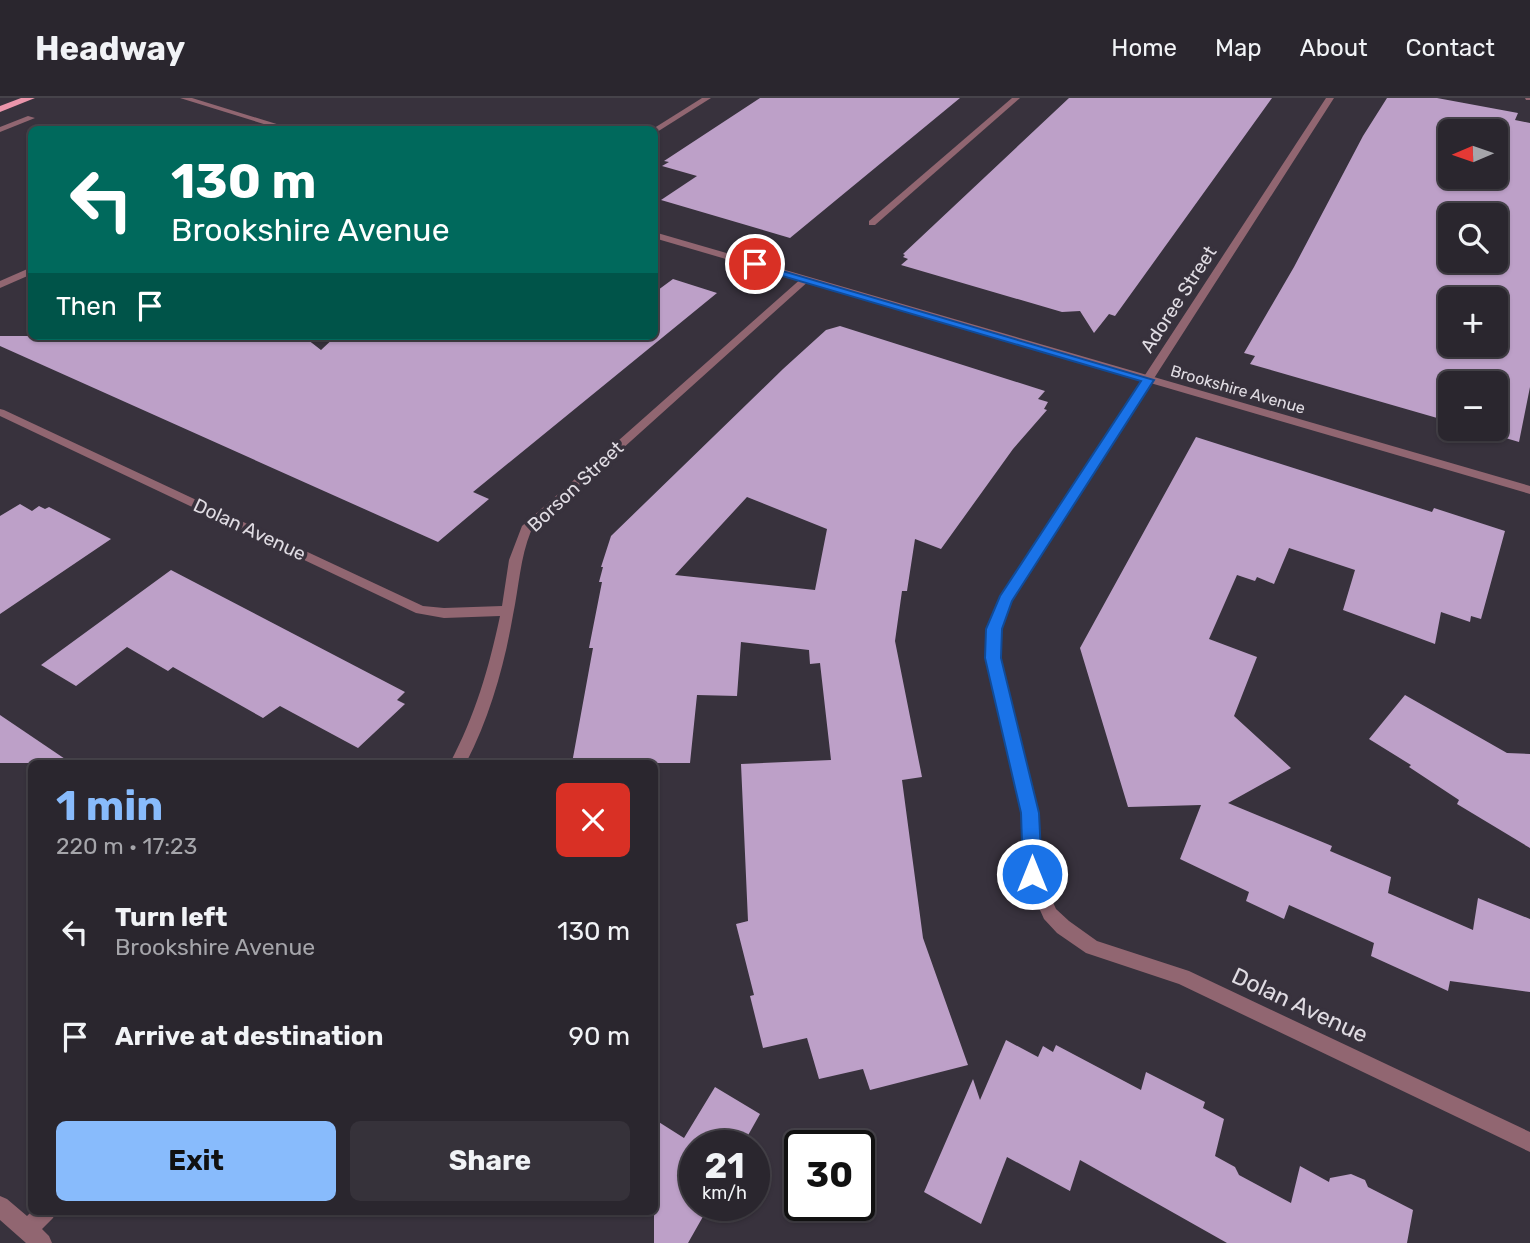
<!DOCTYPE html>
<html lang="en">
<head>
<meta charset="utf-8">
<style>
	body { margin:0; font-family:Rubik,sans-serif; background:#36323a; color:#f1f3f6; height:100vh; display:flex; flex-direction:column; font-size:26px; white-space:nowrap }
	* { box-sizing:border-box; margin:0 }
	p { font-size:23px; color:#a5a5aa }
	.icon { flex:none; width:38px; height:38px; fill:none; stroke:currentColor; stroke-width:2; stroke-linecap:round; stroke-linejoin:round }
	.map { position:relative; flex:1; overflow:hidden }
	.panel { position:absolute; left:28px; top:662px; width:630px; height:455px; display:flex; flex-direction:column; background:#2a262e; border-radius:10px; box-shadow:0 2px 5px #0004,0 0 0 2px #46434a }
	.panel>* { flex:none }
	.hud { position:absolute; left:28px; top:28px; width:630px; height:214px; border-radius:10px; box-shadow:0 2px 5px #0004,0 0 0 2px #46434a; background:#00695c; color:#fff; overflow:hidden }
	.needle { width:46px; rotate:268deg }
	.fabs { position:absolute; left:1438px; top:21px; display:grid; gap:14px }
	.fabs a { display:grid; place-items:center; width:70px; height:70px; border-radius:10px; background:#2a262e; box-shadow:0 2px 5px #0004,0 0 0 2px #46434a; font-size:35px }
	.speed { position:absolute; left:679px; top:1032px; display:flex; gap:14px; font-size:35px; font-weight:700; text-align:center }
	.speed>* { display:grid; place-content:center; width:91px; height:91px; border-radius:50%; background:#2a262e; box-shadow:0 2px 5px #0004,0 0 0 2px #46434a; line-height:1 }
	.speed small { font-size:18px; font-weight:400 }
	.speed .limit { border:4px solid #111; border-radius:10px; background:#fff; color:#111 }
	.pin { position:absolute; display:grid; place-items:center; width:60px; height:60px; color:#fff; margin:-30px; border:4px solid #fff; border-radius:50%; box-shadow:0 2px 7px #0007 }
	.me { position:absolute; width:77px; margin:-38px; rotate:0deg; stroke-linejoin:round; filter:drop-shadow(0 0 5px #0008) }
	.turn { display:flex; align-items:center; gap:24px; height:147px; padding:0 28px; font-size:32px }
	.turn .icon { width:91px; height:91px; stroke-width:2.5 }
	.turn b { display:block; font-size:49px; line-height:60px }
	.then { display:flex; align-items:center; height:66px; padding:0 28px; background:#0003; gap:14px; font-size:26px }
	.round { display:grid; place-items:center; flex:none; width:74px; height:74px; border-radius:10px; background:#36323a }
	.summary { display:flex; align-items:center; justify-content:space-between; height:119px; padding:0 28px }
	h1 { font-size:42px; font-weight:700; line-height:52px; color:#88bbfc }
	.action { display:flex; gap:14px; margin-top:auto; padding:14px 28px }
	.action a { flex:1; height:80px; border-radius:10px; background:#88bbfc; color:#111; font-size:28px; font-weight:700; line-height:80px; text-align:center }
	.action a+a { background:#36323a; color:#f1f3f6 }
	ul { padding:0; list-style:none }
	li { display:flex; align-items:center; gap:21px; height:105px; padding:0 28px }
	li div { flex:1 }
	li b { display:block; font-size:26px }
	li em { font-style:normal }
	header { display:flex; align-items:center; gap:42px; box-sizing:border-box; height:98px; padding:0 35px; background:#2a262e; border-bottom:2px solid #46434a }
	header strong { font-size:33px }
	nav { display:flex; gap:38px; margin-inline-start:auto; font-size:24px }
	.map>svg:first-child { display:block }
	.building { fill:#bda0c8; fill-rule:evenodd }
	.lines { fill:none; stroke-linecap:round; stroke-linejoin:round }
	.minor { fill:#916671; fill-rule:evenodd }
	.tertiary { fill:#916671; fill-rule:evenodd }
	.primary { fill:#eb95ab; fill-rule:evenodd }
	.route { fill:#1a73e8; stroke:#114b97; stroke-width:2 }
	.labels { text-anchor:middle; stroke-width:7; stroke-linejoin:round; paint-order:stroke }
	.far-street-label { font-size:16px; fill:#e0dce3; stroke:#38323d }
	.street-label { font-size:19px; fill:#e0dce3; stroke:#38323d }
	.near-street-label { font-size:23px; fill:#e0dce3; stroke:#38323d }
</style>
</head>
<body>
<header>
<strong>Headway</strong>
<nav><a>Home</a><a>Map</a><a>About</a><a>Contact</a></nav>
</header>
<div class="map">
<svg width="1530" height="1145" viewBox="0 0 1530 1145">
	<rect width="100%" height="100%" fill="#38323d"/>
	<g class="building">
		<path d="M760 0H960L790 140 661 102 697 78 662 68 669 64 664 63Z"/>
		<path d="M1069 0H1272L1115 218 1109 216 1094 235 1080 213 1062 214 901 167 908 161 903 159 905 157 903 156Z"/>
		<path d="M1387 0H1437L1518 15 1515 22 1530 25V289L1519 344 1475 331H1496V285H1451V324L1250 266 1255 258 1244 255 1294 169 1363 38ZM1451 33H1496V79H1451ZM1451 117H1496V163H1451ZM1451 201H1496V247H1451Z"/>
		<path d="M673 181 717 195 473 394 489 401 438 444 0 248V238H303L321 252 336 238H654V195Z"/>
		<path d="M840 228 1045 293 1038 301 1048 304 1044 311 1047 312 1013 351 941 451 915 441 907 493H902L895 543 922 679 902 682 923 840 968 967 870 992 863 971 819 981 807 940 763 950 750 898 754 897 736 826 748 823 741 666 831 662 820 565 810 566 809 552 741 544 737 598 697 597 690 665H572L593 550H589L602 484H599L603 469H601L611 438 783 271 826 232ZM747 399 827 431 815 492 675 477Z"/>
		<path d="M1196 339 1432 414 1434 410 1505 433 1481 521 1471 518 1470 524 1441 514 1435 546 1343 512 1355 472 1289 450 1274 486 1257 479 1255 483 1237 477 1209 541 1257 559 1234 618 1291 670 1228 705 1332 748 1330 753 1391 779 1388 795 1473 832 1478 800 1530 821V894L1450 883 1448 893 1371 858 1374 845 1289 807 1284 821 1246 803 1249 794 1180 761 1201 707 1128 709 1080 550Z"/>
		<path d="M20 406 32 413 39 408 45 411 49 409 111 441 0 516V418Z"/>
		<path d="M171 472 405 594 397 602 405 606 358 650 280 608 263 620 173 569 168 573 127 549 76 588 41 567Z"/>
		<path d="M1405 597 1507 655 1530 656V750L1457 706 1459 702 1409 669 1411 667 1369 641Z"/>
		<path d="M0 617 71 665H0Z"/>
		<path d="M1006 942 1038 959 1043 948 1053 954 1056 947 1141 992 1146 974 1205 1004 1203 1010 1224 1021 1215 1058 1235 1069 1239 1077 1291 1105 1300 1068 1329 1084 1330 1080 1351 1076 1365 1082 1368 1089 1413 1112 1407 1145H1227L1080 1062 1070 1093 1007 1059 981 1126 924 1094 973 981 980 1002Z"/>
		<path d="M715 989 760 1016 742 1048H695V1108H709L688 1145H654V1021L684 1040Z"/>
	</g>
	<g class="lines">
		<g class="minor">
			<path d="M702 0H711L657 34 651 32Z"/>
			<path d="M1012 0H1020L875 127H869V123Z"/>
			<path d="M1326 0H1334L1011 503 1001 531 1000 560 1038 715 1040 776 1056 811 1069 823 1097 843 1189 873 1530 1034V1054L1179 886 1086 855 1057 835 1044 821 1024 776 1022 715 986 560 987 531 998 502Z"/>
			<path d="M1525 0H1530V2H1526Z"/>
			<path d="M28 18 35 20 0 34V29Z"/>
			<path d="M32 169V176L0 190V183Z"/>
			<path d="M803 179 811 181 531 433C520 460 519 489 513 517 504 569 490 618 466 665H450C475 618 489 570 500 518L444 520 416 515 0 318V311L4 312 423 508 444 510 502 508 509 462 522 428Z"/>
			<path d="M0 1098 7 1101 27 1118 32 1113H56L53 1120 42 1131 49 1138 52 1145H26L0 1122Z"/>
		</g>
		<g class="tertiary">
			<path d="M180 0H192L296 32H283Z"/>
			<path d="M654 134 1530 388V396L654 140Z"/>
		</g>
		<path class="primary" d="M21 0H35L0 14V8Z"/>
	</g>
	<path class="route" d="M752 164 1154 282 1012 503 1002 531 1001 560 1039 715 1042 776 1039 782 1032 785 1026 782 1023 776 1021 715 985 560 986 531 1000 498 1141 283 752 169Z"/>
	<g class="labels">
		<g class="far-street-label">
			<text transform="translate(1238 291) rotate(16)" y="6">Brookshire Avenue</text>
		</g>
		<g class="street-label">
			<text transform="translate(1178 201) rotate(-57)" y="7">Adoree Street</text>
			<text transform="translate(575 388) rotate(-43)" y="7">Borson Street</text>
			<text transform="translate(250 431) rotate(25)" y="7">Dolan Avenue</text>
		</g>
		<g class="near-street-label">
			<text transform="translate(1300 907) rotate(25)" y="8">Dolan Avenue</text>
		</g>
	</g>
</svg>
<div class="fabs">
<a><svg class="needle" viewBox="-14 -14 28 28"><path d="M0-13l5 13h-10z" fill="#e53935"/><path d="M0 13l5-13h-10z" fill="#a5a5aa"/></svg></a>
<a><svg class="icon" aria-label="search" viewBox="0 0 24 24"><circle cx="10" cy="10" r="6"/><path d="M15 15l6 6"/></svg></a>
<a>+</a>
<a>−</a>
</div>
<div class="speed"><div>21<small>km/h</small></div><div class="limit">30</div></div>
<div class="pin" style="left:755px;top:166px;background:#d93025"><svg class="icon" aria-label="arrive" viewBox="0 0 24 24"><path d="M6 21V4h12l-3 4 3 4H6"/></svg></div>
<svg class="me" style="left:1032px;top:776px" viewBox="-20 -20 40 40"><circle r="17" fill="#1a73e8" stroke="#fff" stroke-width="3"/><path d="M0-11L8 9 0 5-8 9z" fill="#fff"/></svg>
<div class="hud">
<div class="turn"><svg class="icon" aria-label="left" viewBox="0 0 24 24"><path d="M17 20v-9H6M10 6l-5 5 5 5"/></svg><div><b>130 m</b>Brookshire Avenue</div></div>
<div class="then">Then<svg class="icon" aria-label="arrive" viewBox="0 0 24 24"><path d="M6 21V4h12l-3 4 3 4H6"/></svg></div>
</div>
<section class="panel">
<div class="summary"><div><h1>1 min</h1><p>220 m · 17:23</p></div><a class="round" style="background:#d93025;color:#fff"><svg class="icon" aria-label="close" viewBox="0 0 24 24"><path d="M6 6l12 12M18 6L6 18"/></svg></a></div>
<ul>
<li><svg class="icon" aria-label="left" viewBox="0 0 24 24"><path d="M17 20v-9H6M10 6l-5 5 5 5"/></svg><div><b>Turn left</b><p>Brookshire Avenue</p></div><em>130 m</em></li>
<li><svg class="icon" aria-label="arrive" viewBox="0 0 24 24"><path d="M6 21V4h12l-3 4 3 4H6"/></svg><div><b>Arrive at destination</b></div><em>90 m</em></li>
</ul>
<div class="action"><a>Exit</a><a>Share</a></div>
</section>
</div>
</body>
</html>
